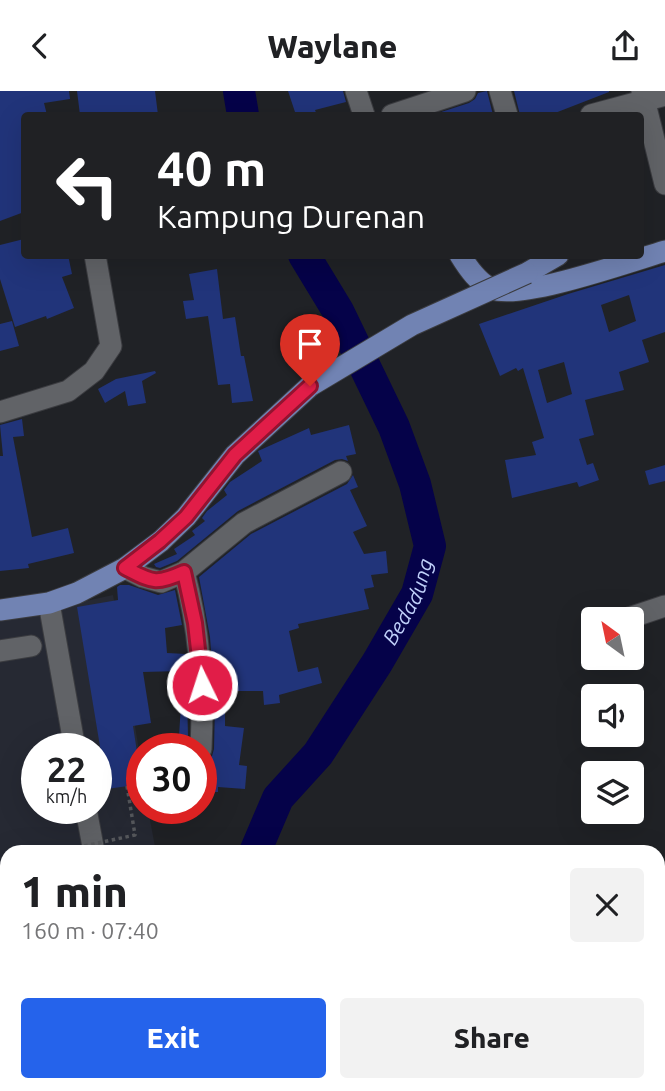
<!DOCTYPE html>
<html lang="en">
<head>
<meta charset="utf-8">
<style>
	body { margin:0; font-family:Ubuntu,sans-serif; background:#f2f2f2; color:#202124; height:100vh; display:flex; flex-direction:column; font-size:26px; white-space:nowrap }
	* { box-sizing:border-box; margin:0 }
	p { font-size:23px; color:#757577 }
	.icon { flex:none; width:38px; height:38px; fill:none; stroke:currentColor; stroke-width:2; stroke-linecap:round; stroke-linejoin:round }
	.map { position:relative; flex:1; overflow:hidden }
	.sheet { position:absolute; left:0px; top:754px; width:665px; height:247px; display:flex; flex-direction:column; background:#fff; border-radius:21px 21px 0 0; box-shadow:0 7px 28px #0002 }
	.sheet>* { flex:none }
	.top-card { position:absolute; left:21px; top:21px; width:623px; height:147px; border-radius:7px; box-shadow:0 7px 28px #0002; background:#202124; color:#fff; overflow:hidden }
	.needle { width:46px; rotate:327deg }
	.buttons { position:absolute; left:581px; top:516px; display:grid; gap:14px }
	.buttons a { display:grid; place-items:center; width:63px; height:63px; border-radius:7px; background:#fff; box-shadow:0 7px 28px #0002; font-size:35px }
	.speed { position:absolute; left:21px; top:642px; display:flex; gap:14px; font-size:35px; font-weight:700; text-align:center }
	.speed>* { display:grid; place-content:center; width:91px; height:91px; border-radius:50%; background:#fff; box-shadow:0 7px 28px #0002; line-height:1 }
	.speed small { font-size:18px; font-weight:400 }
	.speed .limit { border:10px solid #d22; background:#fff; color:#111 }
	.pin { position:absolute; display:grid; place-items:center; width:60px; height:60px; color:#fff; margin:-72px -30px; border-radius:50% 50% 50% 0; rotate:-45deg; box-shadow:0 0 7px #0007 }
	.pin .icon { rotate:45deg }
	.me { position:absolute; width:77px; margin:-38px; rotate:356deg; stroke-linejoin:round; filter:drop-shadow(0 0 5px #0008) }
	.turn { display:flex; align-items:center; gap:24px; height:147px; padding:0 21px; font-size:32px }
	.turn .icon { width:91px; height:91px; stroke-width:2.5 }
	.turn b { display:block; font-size:49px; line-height:60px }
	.round { display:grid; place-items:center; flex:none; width:74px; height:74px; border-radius:7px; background:#f2f2f2 }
	.summary { display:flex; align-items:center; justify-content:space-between; height:119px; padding:0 21px }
	h1 { font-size:42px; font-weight:800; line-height:52px }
	.cta { display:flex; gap:14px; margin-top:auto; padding:14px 21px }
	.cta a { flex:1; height:80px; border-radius:7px; background:#2563eb; color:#fff; font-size:28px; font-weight:800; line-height:80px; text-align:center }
	.cta a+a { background:#f2f2f2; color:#202124 }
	header { display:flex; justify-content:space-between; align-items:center; height:91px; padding:0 21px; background:#fff; font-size:32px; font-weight:800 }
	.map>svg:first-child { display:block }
	.built { fill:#262933; fill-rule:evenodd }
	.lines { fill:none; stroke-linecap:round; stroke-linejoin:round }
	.river { stroke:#050249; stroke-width:32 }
	.building { fill:#21347a; fill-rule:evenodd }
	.minor-casing { stroke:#3b3c40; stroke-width:23 }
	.major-casing { stroke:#3b3c40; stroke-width:23 }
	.minor { stroke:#616367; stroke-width:21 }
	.major { stroke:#7183b3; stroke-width:21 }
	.major-bridge-casing { stroke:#3b3c40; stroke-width:23; stroke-linecap:butt }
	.path-bridge { stroke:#57595d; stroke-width:3.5; stroke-dasharray:3.5 3.5; stroke-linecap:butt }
	.major-bridge { stroke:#7183b3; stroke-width:21 }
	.route-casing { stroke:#92132f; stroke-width:18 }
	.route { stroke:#e11d48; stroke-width:12 }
	.labels { text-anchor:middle; stroke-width:7; stroke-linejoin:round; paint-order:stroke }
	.water-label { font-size:21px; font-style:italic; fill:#bfcff9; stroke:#202226 }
</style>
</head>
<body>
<header><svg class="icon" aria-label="back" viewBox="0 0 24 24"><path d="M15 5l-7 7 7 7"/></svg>Waylane<svg class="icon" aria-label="share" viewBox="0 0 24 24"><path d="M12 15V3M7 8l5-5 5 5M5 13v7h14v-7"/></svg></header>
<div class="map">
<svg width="665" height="1000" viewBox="0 0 665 1000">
	<rect width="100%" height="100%" fill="#202226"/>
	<path class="built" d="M113 504 142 677V718H148L156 761H7V845L0 846V529ZM37 658H96V718H37Z"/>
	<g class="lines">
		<g class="river">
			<path d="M239 0 243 24"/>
			<path id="s1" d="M255 761 278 707 318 663 377 572 417 503 430 455 415 393 394 336 338 220 304 164"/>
			<path d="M658 993 665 995"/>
		</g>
	</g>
	<g class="building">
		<path d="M0 0H69L70 8 44 12 47 24H24V121L0 130Z"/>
		<path d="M77 0H155L158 24H80Z"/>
		<path d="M288 0H343L346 11 315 19 317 24H296Z"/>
		<path d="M487 0 493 24H432L469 12 475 8 478 2Z"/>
		<path d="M514 0H609V1L555 22 556 24H520Z"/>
		<path d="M24 148V164H68L72 183 62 186 74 217 47 228 46 225 15 236 0 188V154Z"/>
		<path d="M665 174V241L642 249 649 271 619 281 624 299 585 309 594 344 579 348 587 374 593 372 599 389 579 396 577 391 512 407 505 369 536 364 532 351 544 347 523 277 518 280 516 277 500 285 479 233 568 203ZM629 204 636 230 609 241 601 214ZM564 271 572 303 547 312 538 279Z"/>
		<path d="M217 178 223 228 235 226 241 265H244L253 310 232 312 230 293 218 294 208 225 186 228 183 210 194 209 189 183Z"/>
		<path d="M12 230 19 255 0 260V233Z"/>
		<path d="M155 280 156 282 142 290 146 312 128 315 125 300 105 312 98 298 116 288Z"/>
		<path d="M22 328 24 345 13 346 32 446 68 437 74 462 28 473 29 477 0 480V365H3L0 334Z"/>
		<path d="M349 334 356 363 346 365 348 370 342 368 335 369 238 420 177 470 160 477 156 476 154 473 177 463 174 458 195 444 192 440 205 430 202 427 207 420 227 404 224 399 230 391 262 370 258 360 309 337 311 344Z"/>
		<path d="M665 374V390L649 394 645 380Z"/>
		<path d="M353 384 358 396 350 399 367 435 353 441 364 463 386 460 388 482 371 484 374 496 364 498 369 518 298 533 299 537 289 540 298 581 318 576 322 592 279 604 280 612 264 614 263 600H225V635L244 637 239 674 247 675 245 698 218 696V701H202L203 671 212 665 214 658 215 613 210 546 199 486 251 443 347 393Z"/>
		<path d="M120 494H129L158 504 175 499 182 534 165 537 167 562 186 563 188 645H179L182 598 180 580 143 581 151 632 133 635 142 693 107 698 77 516 118 509 117 496Z"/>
	</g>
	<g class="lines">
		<g class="minor-casing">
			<g id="minor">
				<path d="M356 0 364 24"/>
				<path d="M500 0 507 24"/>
				<path d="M642 0 665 93"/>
				<path d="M392 24 465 0"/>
				<path d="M591 24 665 4"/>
				<path d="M0 321 68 300 94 280 111 255 95 164"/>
				<path d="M125 477 143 486 161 491 184 481 244 432 341 381"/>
				<path d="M184 481C200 540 204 598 201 658"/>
				<path d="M49 512 75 658"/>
				<path d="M626 528 665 515"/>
				<path d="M0 560 31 555"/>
				<path d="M86 718 94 761"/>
				<path d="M149 994 151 1000"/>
				<path d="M71 1000 82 994"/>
				<path d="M213 1000 218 994"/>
			</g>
		</g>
		<g class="major-casing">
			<g id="major">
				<path d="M460 164C468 177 479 193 493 198 521 209 631 170 665 160"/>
				<path d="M527 182 558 164"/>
				<path d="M0 519 49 512 77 502 125 477 161 450 186 426 235 364 310 295"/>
			</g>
		</g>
		<use href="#minor" class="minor"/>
		<use href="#major" class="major"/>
		<g class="major-bridge-casing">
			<path id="major-bridge" d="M310 295 412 234 527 182"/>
		</g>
		<path class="path-bridge" d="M57 761 135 744 127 695"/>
		<use href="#major-bridge" class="major-bridge"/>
	</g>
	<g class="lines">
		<g class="route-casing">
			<path id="route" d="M202 594 195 532 184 481C155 494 153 491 125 477L160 450 186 426 235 364 310 295"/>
		</g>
		<use href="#route" class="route"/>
	</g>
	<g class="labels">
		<g class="water-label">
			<text dy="7" stroke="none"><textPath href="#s1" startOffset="296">Bedadung</textPath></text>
		</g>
	</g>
</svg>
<div class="buttons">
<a><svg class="needle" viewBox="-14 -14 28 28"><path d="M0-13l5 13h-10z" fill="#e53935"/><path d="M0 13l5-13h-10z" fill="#757577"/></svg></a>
<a><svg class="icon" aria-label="sound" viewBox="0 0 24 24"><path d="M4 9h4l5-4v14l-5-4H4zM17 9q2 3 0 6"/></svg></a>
<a><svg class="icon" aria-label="layers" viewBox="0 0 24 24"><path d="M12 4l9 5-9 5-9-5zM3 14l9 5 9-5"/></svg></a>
</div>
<div class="speed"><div>22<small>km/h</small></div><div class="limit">30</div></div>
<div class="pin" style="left:310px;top:295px;background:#d93025"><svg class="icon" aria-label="arrive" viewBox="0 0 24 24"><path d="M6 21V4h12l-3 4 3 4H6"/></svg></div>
<svg class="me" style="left:202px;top:594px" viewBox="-20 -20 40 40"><circle r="17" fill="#e11d48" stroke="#fff" stroke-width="3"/><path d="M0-11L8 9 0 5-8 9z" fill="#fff"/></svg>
<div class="top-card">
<div class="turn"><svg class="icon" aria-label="left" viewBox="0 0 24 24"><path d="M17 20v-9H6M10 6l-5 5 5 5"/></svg><div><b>40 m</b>Kampung Durenan</div></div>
</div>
<section class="sheet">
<div class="summary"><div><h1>1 min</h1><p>160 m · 07:40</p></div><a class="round"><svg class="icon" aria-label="close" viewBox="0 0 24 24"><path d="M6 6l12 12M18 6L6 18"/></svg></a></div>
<div class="cta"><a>Exit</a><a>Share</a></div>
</section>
</div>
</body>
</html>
